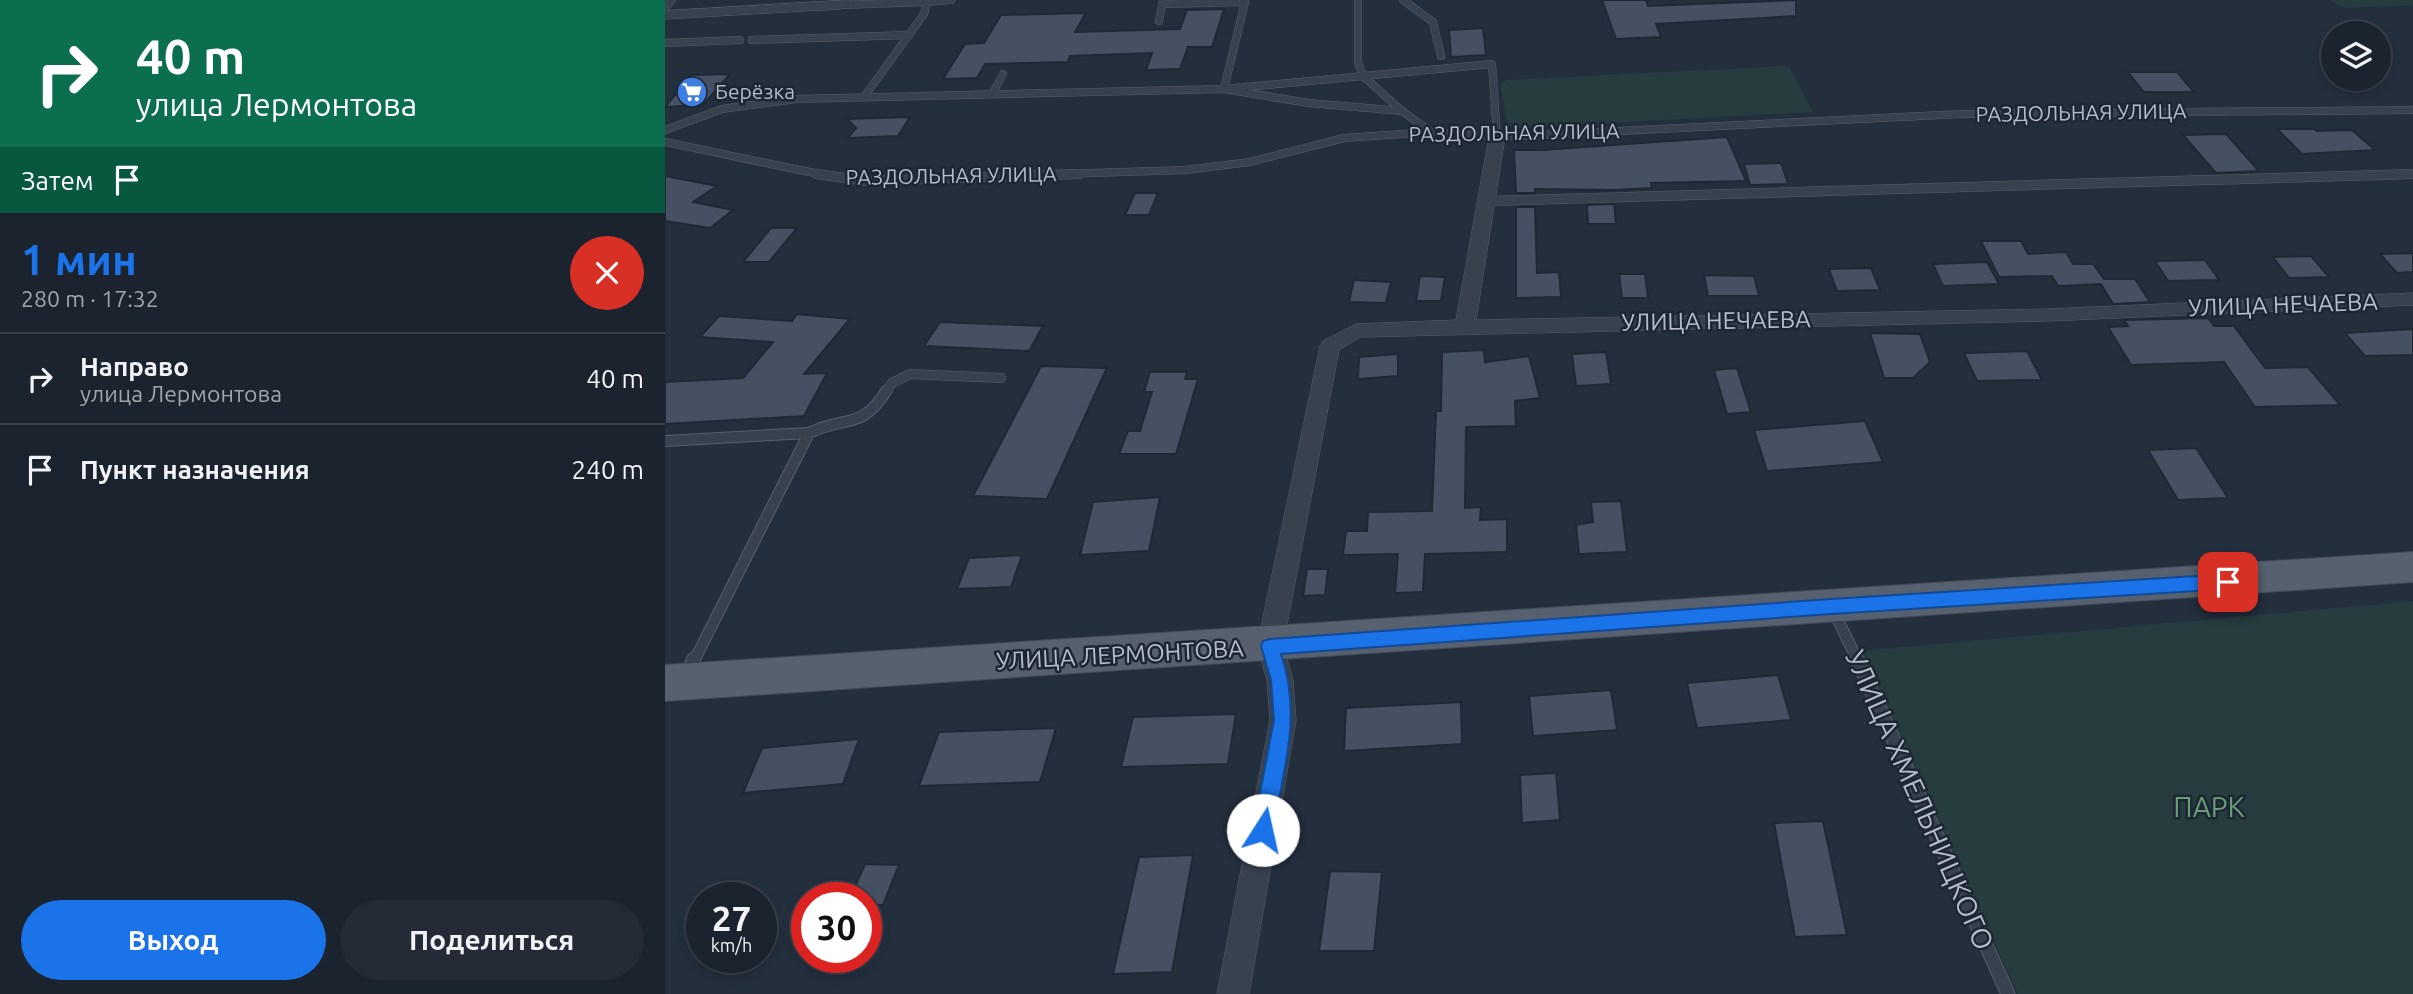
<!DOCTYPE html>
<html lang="ru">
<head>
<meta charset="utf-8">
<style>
	body { margin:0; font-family:Ubuntu,sans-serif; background:#242b36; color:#f1f3f6; height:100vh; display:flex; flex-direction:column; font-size:26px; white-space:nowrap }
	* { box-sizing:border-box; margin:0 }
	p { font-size:23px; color:#a0a4aa }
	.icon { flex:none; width:38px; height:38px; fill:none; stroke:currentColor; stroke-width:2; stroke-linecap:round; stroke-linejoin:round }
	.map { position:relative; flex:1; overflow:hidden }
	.drawer { display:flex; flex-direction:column; background:#1b232e; width:665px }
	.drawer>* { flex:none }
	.banner { background:#0b6e4f; color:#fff; overflow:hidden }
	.tools { position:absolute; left:1656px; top:21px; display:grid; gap:14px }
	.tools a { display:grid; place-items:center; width:70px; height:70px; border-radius:50%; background:#1b232e; box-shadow:0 4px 10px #0003,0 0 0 2px #39404a; font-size:35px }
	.speed { position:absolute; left:21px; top:882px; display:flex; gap:14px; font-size:35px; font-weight:700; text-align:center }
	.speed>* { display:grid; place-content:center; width:91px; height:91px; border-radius:50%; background:#1b232e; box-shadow:0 4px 10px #0003,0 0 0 2px #39404a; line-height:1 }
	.speed small { font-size:18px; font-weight:400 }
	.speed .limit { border:10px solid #d22; background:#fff; color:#111 }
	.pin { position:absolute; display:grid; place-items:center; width:60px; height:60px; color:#fff; margin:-30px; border-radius:14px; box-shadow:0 4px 10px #0006 }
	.me { position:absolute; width:77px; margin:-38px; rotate:10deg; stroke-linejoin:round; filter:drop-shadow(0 0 5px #0008) }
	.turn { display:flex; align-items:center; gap:24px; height:147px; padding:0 21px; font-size:32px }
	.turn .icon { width:91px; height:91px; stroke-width:2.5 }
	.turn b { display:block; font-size:49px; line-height:60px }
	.then { display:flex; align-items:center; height:66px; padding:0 21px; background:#0003; gap:14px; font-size:26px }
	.round { display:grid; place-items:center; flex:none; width:74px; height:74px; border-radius:37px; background:#242b36 }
	.summary { display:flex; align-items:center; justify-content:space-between; height:119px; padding:0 21px }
	h1 { font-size:42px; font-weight:600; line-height:52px; color:#1a73e8 }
	.action { display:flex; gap:14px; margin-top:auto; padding:14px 21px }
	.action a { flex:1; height:80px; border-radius:42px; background:#1a73e8; color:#fff; font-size:28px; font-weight:600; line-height:80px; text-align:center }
	.action a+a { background:#242b36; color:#f1f3f6 }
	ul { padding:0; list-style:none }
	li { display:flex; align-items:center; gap:21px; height:91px; padding:0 21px; border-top:2px solid #39404a }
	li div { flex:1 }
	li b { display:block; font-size:26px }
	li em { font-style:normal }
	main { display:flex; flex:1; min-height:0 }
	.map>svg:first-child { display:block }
	.green { fill:#263c3f }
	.building { fill:#455162; stroke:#1f2835; stroke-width:2 }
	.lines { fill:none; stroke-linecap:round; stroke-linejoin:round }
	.lane-far3-casing { stroke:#565f6c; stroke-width:8 }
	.lane-far2-casing { stroke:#565f6c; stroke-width:10 }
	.lane-far1-casing { stroke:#565f6c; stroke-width:12 }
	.lane-casing { stroke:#565f6c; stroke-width:15 }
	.street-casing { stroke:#565f6c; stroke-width:1 }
	.primary-casing { stroke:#414a57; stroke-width:2 }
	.lane-far3 { stroke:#38414e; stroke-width:7 }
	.lane-far2 { stroke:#38414e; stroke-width:9 }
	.lane-far1 { stroke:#38414e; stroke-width:10 }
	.lane { stroke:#38414e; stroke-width:13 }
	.street { fill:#38414e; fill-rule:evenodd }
	.primary { fill:#56606e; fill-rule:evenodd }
	.route { fill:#1a73e8; stroke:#114b97; stroke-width:2 }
	.labels { text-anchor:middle; stroke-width:5; stroke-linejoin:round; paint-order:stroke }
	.far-poi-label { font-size:21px; fill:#b4bcc9; stroke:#1d2633; text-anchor:start }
	.far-street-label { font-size:21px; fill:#b4bcc9; stroke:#1d2633 }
	.street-label { font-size:24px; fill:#b4bcc9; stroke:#1d2633 }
	.near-street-label { font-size:28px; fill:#b4bcc9; stroke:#1d2633 }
	.near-park-label { font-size:28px; fill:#6b9a76; stroke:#1d2633 }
</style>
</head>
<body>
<main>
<section class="drawer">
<div class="banner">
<div class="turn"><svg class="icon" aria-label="right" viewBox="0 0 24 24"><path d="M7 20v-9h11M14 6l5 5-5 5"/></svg><div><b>40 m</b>улица Лермонтова</div></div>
<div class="then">Затем<svg class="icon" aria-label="arrive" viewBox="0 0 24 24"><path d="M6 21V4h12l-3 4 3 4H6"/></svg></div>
</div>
<div class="summary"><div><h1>1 мин</h1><p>280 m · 17:32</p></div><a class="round" style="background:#d93025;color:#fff"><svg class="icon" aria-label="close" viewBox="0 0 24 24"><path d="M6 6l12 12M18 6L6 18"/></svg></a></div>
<ul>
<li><svg class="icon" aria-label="right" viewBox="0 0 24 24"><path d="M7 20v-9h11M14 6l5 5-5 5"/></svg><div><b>Направо</b><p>улица Лермонтова</p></div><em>40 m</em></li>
<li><svg class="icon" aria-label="arrive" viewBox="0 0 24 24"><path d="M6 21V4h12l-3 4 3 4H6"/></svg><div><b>Пункт назначения</b></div><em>240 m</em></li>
</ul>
<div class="action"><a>Выход</a><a>Поделиться</a></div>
</section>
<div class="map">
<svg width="1748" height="994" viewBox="0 0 1748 994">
	<rect width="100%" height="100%" fill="#242f3e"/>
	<g class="green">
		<path d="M1665 0H1748V5L1679 8Z"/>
		<path d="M1118 66 1125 68 1148 112 850 128 843 124 835 84 841 80Z"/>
		<path d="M1748 601V994H1353L1195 651Z"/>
	</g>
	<g class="building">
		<path d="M937 0H981L983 6 1131 0V16L991 24 996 37 951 39Z"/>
		<path d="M559 9 547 47H523L515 69 481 70 487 53 405 56 403 62 320 64 312 78 278 79 300 44 319 43 336 15 421 13 410 32 515 29 522 10Z"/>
		<path d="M818 28 821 55 786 57 784 30Z"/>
		<path d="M1463 72H1512L1529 92H1479Z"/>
		<path d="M65 74 38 105 0 107 26 75Z"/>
		<path d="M245 117 233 136 183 138 191 128 182 119Z"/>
		<path d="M1612 129H1649L1652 131 1687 130 1710 150 1637 154Z"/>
		<path d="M1561 134 1594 171 1551 173 1518 135Z"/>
		<path d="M1062 137 1081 181 986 183 987 188 948 190 870 189V193H851L849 150H878Z"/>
		<path d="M1116 163 1123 184 1085 185 1079 164Z"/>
		<path d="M0 176 52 186 28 202 68 210 45 228 0 221Z"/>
		<path d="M470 193H493L484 215H460Z"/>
		<path d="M949 204 951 224H923L922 205Z"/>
		<path d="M851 207H870L872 273 894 272 896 297 851 298Z"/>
		<path d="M106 228H132L104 262H78Z"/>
		<path d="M1316 241H1356L1363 254 1401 252 1408 264H1428L1439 279H1470L1485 302 1448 304 1436 284 1393 286 1387 276 1334 277Z"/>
		<path d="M1748 253V272L1732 273 1715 254Z"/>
		<path d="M1646 256 1664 277 1624 278 1608 257Z"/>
		<path d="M1540 260 1554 280 1503 281 1490 261Z"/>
		<path d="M1322 262 1334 284 1278 286 1268 264Z"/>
		<path d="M1206 268 1215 290 1172 291 1164 269Z"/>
		<path d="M954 274H980L983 298H957Z"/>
		<path d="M1039 275 1089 276 1094 296H1043Z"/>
		<path d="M755 276 780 277 776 301H751Z"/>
		<path d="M689 280 726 282 721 303 684 302Z"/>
		<path d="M132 314 185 319 139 374 162 373 139 416 0 424V382L78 378 108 342 35 337 54 316 127 321Z"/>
		<path d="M1543 318 1549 326H1569L1600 368 1643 367 1675 405 1590 407 1559 362 1466 365 1443 327 1463 326 1459 320Z"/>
		<path d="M275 322 378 326 364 351 259 346Z"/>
		<path d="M1748 329V355L1700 356 1680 333Z"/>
		<path d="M1205 333 1255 334 1265 362 1248 378H1219Z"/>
		<path d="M819 350 820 362 864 356 875 398 850 401 851 426 801 427 800 508 816 507 815 520 842 519V552L760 554 758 592 730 593 733 554 678 555 681 531H702L703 512 767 511 771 411H776L777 352Z"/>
		<path d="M1362 351 1377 380 1312 381 1299 353Z"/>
		<path d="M941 352 946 384 911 386 907 354Z"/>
		<path d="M733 354V376L693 379 694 357Z"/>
		<path d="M376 366 442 368 382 499 308 496Z"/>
		<path d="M1072 368 1086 412 1062 414 1049 370Z"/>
		<path d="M485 372H522L520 379H533L511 454H454L463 431H475L487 392H479Z"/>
		<path d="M1200 421 1218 462 1102 471 1089 430Z"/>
		<path d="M1531 448 1563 498 1513 500 1483 450Z"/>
		<path d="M495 497 484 551 415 555 428 502Z"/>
		<path d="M956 501 962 552 914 554 911 525 928 522 926 502Z"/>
		<path d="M357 555 346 587 292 589 304 558Z"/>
		<path d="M642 569H663L660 595 638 596Z"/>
		<path d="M1113 675 1126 720 1032 728 1022 683Z"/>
		<path d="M946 690 952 730 868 736 864 696Z"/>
		<path d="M796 702 797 744 679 751 681 708Z"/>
		<path d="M571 714 563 764 456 767 468 717Z"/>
		<path d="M391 728 375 782 254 786 274 732Z"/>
		<path d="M194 739 178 784 78 793 97 748Z"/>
		<path d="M891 773 895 820 857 823 855 775Z"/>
		<path d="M1158 821 1182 935 1130 937 1109 823Z"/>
		<path d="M528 855 507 972 448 974 474 857Z"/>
		<path d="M200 864 234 865 218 905H201V898H185Z"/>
		<path d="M665 871 717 872 709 951H654Z"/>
	</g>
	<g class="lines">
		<g class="lane-far3-casing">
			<g id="lane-far3">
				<path d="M693 0V62L698 76 737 111"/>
				<path d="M738 0 768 22 776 56"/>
				<path d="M262 2 286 0"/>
				<path d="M497 4 580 2 559 89 827 64 832 137"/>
				<path d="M175 5 262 2 259 14 199 97"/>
				<path d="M0 8 7 0"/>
				<path d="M494 21 498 0"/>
				<path d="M87 40 244 35"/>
				<path d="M0 43 75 40"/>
				<path d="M328 93 338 74"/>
				<path d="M0 130 57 109 131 99 559 89 644 103 737 111 766 132"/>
				<path d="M0 142 159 175"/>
				<path d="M363 175 521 170 585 162 679 138 766 132 832 137 1297 114 1748 110"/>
				<path d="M1699 175 1748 174"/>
			</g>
		</g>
		<g class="lane-far2-casing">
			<g id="lane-far2">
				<path d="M151 174 201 181 414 174"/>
				<path d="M823 201 1748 174"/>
				<path d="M221 392 227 383 245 374 336 378"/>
			</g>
		</g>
		<g class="lane-far1-casing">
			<g id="lane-far1">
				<path d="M0 441 144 433"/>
				<path d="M1167 608 1193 661"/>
				<path d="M29 661 144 433C182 415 196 431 222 390"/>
			</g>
		</g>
		<g class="lane-casing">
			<g id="lane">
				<path d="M1192 659 1343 994"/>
				<path d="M21 676 29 659"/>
			</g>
		</g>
		<g class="street-casing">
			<g id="street">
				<path d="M186 0 180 8 175 9 0 19V11Z"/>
				<path d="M832 132 840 137 811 320 1383 309 1748 293V305L1383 321 695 337 674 350 618 646 628 680 631 720 584 994H552L605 720 602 680 592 646 655 346 658 341 691 324 791 320 824 137Z"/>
			</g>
		</g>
		<g class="primary-casing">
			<path id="primary" d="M1748 552V582L0 701V665Z"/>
		</g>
		<use href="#lane-far3" class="lane-far3"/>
		<use href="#lane-far2" class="lane-far2"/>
		<use href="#lane-far1" class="lane-far1"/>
		<use href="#lane" class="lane"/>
		<use href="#street" class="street"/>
		<use href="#primary" class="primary"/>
	</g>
	<path class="route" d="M1563 574 1569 576 1572 582 1569 587 1563 589 1166 614 616 654C637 716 619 767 608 830L605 837 598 840 591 837 588 830 609 720 606 680 596 646 598 641 605 639 1166 599Z"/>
	<defs>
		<g id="supermarket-disc" transform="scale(1.575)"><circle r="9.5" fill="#3f7fe0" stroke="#1d2633"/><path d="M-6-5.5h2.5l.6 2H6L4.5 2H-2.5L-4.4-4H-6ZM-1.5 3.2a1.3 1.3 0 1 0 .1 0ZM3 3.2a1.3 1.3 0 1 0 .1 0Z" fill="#fff"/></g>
	</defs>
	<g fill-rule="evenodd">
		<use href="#supermarket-disc" x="27" y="92"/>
	</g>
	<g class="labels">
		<g class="far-poi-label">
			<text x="50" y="99">Берёзка</text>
		</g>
		<g class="far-street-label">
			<text transform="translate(1416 113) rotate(-1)" y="7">РАЗДОЛЬНАЯ УЛИЦА</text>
			<text transform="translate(849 133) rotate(-1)" y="7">РАЗДОЛЬНАЯ УЛИЦА</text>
			<text transform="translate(286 176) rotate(-1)" y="7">РАЗДОЛЬНАЯ УЛИЦА</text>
		</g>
		<g class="street-label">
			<text transform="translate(1618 305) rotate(-2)" y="8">УЛИЦА НЕЧАЕВА</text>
			<text transform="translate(1051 321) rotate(-1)" y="8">УЛИЦА НЕЧАЕВА</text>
			<text transform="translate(455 655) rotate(-3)" y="8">УЛИЦА ЛЕРМОНТОВА</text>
		</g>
		<g class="near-street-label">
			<text transform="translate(1255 800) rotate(66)" y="10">УЛИЦА ХМЕЛЬНИЦКОГО</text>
		</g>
		<g class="near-park-label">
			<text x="1544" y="817">ПАРК</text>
		</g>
	</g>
</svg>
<div class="tools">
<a><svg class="icon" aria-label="layers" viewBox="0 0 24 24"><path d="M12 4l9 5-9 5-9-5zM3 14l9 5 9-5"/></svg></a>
</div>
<div class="speed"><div>27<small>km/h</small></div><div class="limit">30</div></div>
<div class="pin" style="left:1563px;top:582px;background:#d93025"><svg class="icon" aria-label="arrive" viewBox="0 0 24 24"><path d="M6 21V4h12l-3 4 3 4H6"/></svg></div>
<svg class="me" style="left:598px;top:830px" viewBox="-20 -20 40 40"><circle r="19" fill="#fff"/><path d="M0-13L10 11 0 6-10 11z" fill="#1a73e8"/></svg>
</div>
</main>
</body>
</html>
